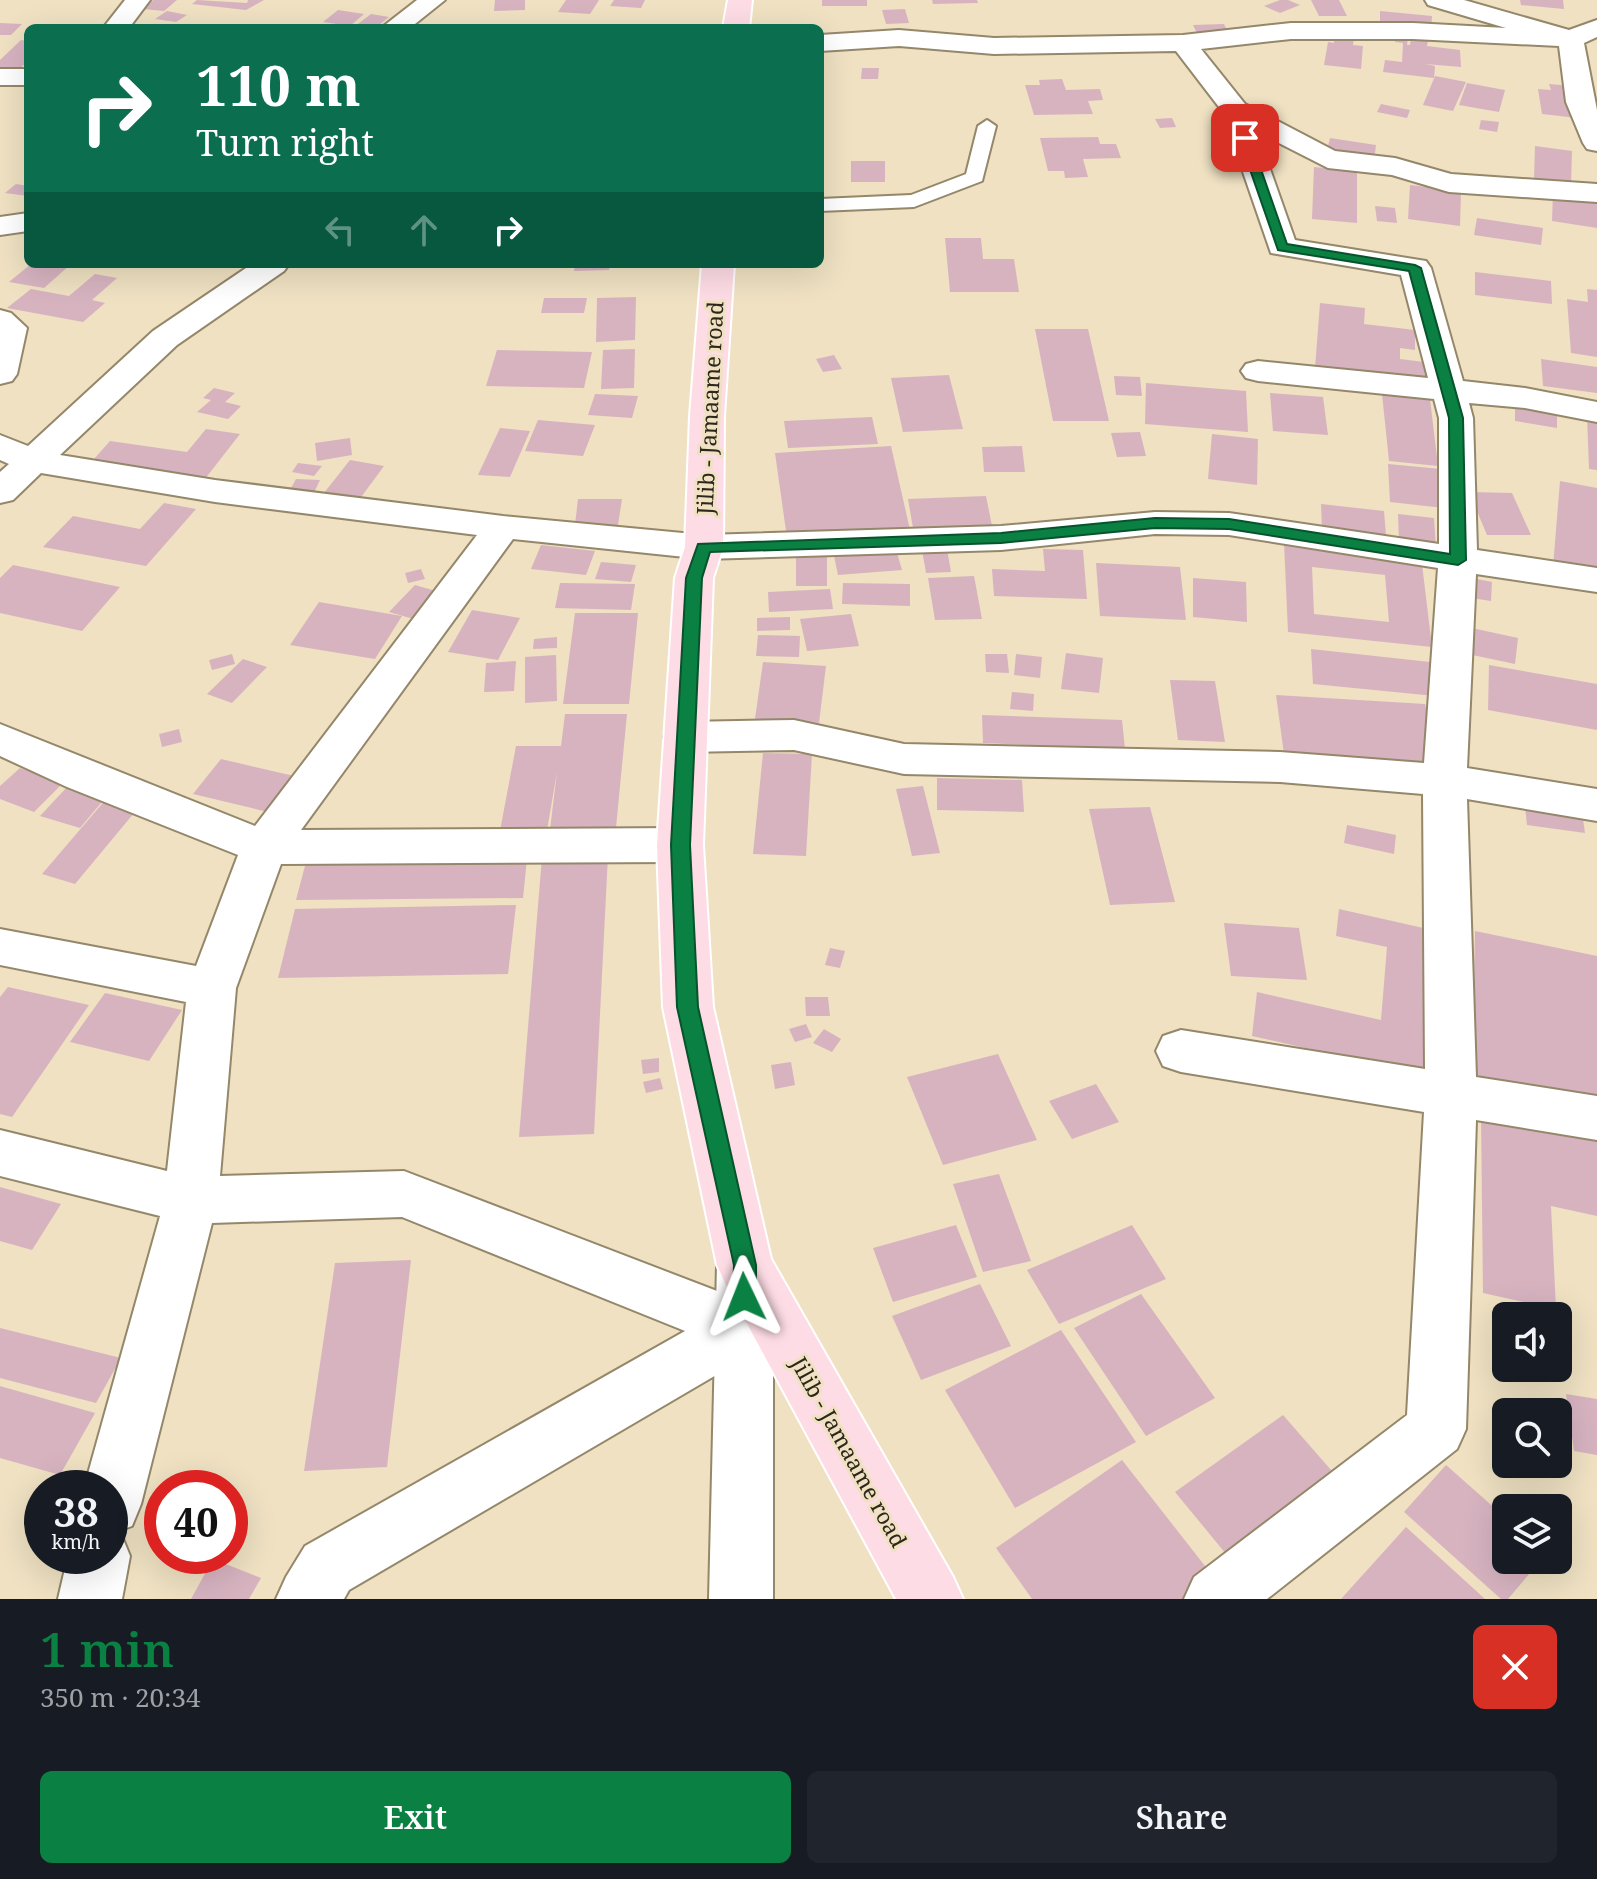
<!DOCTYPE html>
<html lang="en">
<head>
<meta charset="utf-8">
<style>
	body { margin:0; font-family:"Noto Serif",serif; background:#20242c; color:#f1f3f6; height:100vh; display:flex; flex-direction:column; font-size:30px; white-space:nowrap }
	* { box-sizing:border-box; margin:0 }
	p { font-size:26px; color:#9ea1a6 }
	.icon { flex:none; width:44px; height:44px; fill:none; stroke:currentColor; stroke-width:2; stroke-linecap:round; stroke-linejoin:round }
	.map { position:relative; height:1599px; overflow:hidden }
	.sheet { display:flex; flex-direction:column; background:#171b24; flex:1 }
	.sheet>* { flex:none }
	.guide { position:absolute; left:24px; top:24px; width:800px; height:244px; border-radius:12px; box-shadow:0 8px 32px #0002; background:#0b6e4f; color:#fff; overflow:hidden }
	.controls { position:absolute; left:1492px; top:1302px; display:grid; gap:16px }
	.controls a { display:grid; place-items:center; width:80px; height:80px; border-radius:12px; background:#171b24; box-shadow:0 8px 32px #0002; font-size:40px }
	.speed { position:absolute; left:24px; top:1470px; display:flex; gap:16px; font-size:40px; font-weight:700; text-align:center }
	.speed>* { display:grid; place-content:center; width:104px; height:104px; border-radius:50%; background:#171b24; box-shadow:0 8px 32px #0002; line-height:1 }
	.speed small { font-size:20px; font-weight:400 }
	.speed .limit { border:12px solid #d22; background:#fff; color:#111 }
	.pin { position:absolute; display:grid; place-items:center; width:68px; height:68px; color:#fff; margin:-34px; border-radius:16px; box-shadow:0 4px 12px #0006 }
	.me { position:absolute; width:88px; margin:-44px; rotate:358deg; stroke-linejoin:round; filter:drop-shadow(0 0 6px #0008) }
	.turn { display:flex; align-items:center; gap:28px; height:168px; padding:0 40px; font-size:36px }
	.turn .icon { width:104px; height:104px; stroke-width:2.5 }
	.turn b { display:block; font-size:56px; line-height:68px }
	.lanes { display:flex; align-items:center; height:76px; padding:0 40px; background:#0003; justify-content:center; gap:40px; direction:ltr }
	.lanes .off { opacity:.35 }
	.round { display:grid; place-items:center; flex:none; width:84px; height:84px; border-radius:12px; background:#20242c }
	.head { display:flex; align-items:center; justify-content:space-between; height:136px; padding:0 40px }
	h1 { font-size:48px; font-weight:600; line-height:60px; color:#0b8043 }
	.primary-button { display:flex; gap:16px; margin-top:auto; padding:16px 40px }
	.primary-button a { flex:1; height:92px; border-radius:12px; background:#0b8043; color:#fff; font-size:32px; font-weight:600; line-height:92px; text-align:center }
	.primary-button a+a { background:#20242c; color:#f1f3f6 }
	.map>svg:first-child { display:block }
	.building { fill:#d7b3c0; fill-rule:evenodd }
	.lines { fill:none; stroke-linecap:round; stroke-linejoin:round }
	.service-casing { stroke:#94876a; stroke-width:4 }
	.minor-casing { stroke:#94876a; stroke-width:4 }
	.tertiary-casing { stroke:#94876a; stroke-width:4 }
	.primary-casing { stroke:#fff; stroke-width:4 }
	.service { fill:#fff; fill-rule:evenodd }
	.minor { fill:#fff; fill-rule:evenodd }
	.tertiary { fill:#fff; fill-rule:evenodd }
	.primary { fill:#fedce5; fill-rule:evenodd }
	.route { fill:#0b8043; stroke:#07532c; stroke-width:2 }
	.labels { text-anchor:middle; stroke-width:6; stroke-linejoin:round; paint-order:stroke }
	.street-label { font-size:22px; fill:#2d271b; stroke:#efe1c2 }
</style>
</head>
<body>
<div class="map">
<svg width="1597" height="1599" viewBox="0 0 1597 1599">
	<rect width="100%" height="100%" fill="#efe1c2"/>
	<g class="building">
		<path d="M153 0H177L164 11 143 9Z"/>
		<path d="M197 0 247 3 248 0H264L246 10 192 4Z"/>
		<path d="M495 0H525V10L494 11Z"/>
		<path d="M566 0H599L590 14 558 12Z"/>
		<path d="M614 0H645L641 8 610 6Z"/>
		<rect x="822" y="0" width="45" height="6"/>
		<path d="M932 0H977L978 3 933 4Z"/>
		<path d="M1280 0H1288L1300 5 1280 13 1264 6Z"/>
		<path d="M1311 0H1339L1347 16H1319Z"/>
		<path d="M1520 0H1563L1564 9 1521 5Z"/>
		<path d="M905 9 909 23 886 24 882 10Z"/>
		<path d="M338 10 364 14 350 26 323 22Z"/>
		<path d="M167 11 187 15 176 22 155 19Z"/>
		<path d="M1380 11 1432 16 1431 31 1380 26Z"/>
		<path d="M371 14 389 17 375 28 354 27Z"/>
		<path d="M0 23 22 24 11 35H0Z"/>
		<path d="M1224 24 1230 36 1199 37 1193 25Z"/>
		<path d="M1334 36 1354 38 1353 45 1363 46 1361 69 1324 65 1328 42 1334 43Z"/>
		<path d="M1396 36 1408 37 1407 45H1410L1411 38 1428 40 1427 46 1460 50 1461 67 1425 64 1435 66 1434 78 1383 72 1385 60 1402 62 1403 43 1395 42Z"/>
		<path d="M21 40 28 41V61L13 75 0 74V60Z"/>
		<path d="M862 68H879L878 79H861Z"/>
		<path d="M1435 76 1466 82 1453 111 1423 105Z"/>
		<path d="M1062 79 1066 90 1100 89 1103 100 1088 101 1093 114 1034 115 1025 85H1040L1039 80Z"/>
		<path d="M1467 83 1505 90 1499 112 1459 105Z"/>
		<path d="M1549 84 1572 86 1577 118 1542 114 1538 89 1551 90Z"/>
		<path d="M1381 104 1410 110 1407 118 1377 112Z"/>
		<path d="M1172 118 1176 127 1160 128 1155 119Z"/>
		<path d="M1481 120 1499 122 1497 132 1479 129Z"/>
		<path d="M1098 137 1100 144H1116L1121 158 1083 159 1088 177 1065 178 1064 171H1048L1040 138Z"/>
		<path d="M1330 138 1376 145 1374 161 1326 155Z"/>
		<path d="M1535 146 1572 151 1571 185 1534 180Z"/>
		<rect x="851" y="161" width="34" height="21"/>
		<path d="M1314 167 1357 171V223L1312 219Z"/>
		<path d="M16 184 28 186V196L5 193Z"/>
		<path d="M1410 185 1461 191 1460 226 1408 219Z"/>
		<path d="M1553 192 1597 198V228L1552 221Z"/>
		<path d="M1375 206 1395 208 1397 223 1377 221Z"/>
		<path d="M1477 218 1543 228 1541 245 1474 235Z"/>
		<path d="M945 238H981L983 259H1014L1019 292H950Z"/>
		<path d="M31 264H62L70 265 44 288 9 282Z"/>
		<path d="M575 264H610L609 270 574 271Z"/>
		<path d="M1475 272 1551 281 1552 304 1475 295Z"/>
		<path d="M95 274 117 278 92 300 105 303 83 322 7 308 31 289 69 296Z"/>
		<path d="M1587 289 1597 290V357L1571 353 1567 299 1588 302Z"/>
		<path d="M636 297 635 340 596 342 597 298Z"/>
		<path d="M544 298H587L584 313H541Z"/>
		<path d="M1320 303 1365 308 1364 324 1415 330V350L1400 348V359L1432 363V383L1315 368Z"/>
		<path d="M1035 329H1088L1109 421H1053Z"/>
		<path d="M635 349 634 388 601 389 603 350Z"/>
		<path d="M497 350 592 352 584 388 486 386Z"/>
		<path d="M834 355 842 369 823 372 816 359Z"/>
		<path d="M1541 359 1597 367V393L1543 386Z"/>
		<path d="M949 375 963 429 903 432 891 378Z"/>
		<path d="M1114 376 1140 377 1142 396 1116 395Z"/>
		<path d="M1146 383 1246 391 1248 432 1145 424Z"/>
		<path d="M214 388 235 393 225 402 241 406 228 419 197 412 211 400 203 398Z"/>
		<path d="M1270 393 1323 397 1328 435 1273 431Z"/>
		<path d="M595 394 638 396 632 418 588 415Z"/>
		<path d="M1382 394 1430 399 1438 466 1389 461Z"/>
		<path d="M1515 399 1557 406V428L1515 421Z"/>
		<path d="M1587 416 1597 417V470L1589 469Z"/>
		<path d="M872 417 878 444 788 448 784 421Z"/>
		<path d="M538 420 595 425 583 456 525 451Z"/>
		<path d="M500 428 530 431 510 477 478 475Z"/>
		<path d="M206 429 240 434 201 484 87 467 110 441 187 452Z"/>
		<path d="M1140 432 1146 456 1117 457 1111 433Z"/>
		<path d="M1212 434 1258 439 1257 485 1208 479Z"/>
		<path d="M350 438 352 455 317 461 315 443Z"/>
		<path d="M891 446 910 530 787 538 775 453Z"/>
		<path d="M1022 446 1025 472H984L982 447Z"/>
		<path d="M350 460 384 466 356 504 320 498Z"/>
		<path d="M298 463 322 466 314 476 292 472Z"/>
		<path d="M1388 464 1441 469 1444 508 1390 502Z"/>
		<path d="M296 479 320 480 311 499 286 497Z"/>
		<path d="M1560 481 1597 488V576L1553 567Z"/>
		<path d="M1469 492 1512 493 1531 535H1487Z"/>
		<path d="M986 496 992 526 913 528 908 499Z"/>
		<path d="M578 499H622L618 525H575Z"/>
		<path d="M164 503 196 509 146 566 43 547 73 516 140 529Z"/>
		<path d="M1321 504 1384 511 1386 536 1322 529Z"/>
		<path d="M1398 514 1434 518 1436 548 1399 543Z"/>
		<path d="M1284 543 1421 556 1432 647 1288 632ZM1312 567 1385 575 1389 622 1314 614Z"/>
		<path d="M541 545 595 551 586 575 531 569Z"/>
		<path d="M895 546 902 570 838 575 833 551Z"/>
		<path d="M947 549 951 572 926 573 922 550Z"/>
		<path d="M1043 549 1083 550 1087 599 994 596 992 569 1045 571Z"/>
		<rect x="796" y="553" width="31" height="33"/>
		<path d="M601 562 636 565 631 582 595 579Z"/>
		<path d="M1096 563 1180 567 1186 620 1100 616Z"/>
		<path d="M13 565 120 587 82 631 0 613V578Z"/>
		<path d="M421 569 425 579 408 583 405 573Z"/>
		<path d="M974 576 982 619 935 620 928 578Z"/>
		<path d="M1467 577 1492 582 1491 601 1465 597Z"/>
		<path d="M1193 578 1246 582 1247 622 1193 617Z"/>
		<path d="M560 583 635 584 631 610 555 608Z"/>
		<path d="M843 583 910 584V606L842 604Z"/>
		<path d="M415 585 443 593 417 620 389 612Z"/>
		<path d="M830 589 833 609 769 612 768 592Z"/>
		<path d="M319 602 402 616 375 659 290 645Z"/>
		<path d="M472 610 520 618 498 660 448 652Z"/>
		<path d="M575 613H638L629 704H563Z"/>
		<path d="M851 614 859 646 807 651 800 619Z"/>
		<path d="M790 617V630L757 631V618Z"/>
		<path d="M1467 627 1518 638 1515 664 1463 653Z"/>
		<path d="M758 635 800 636 799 657 756 656Z"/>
		<path d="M557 637V648L533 649 534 639Z"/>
		<path d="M1311 649 1430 662 1435 696 1313 684Z"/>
		<path d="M1066 653 1103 658 1099 693 1061 689Z"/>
		<path d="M232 654 235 664 212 670 209 660Z"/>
		<path d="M985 654H1007L1009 673 986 672Z"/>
		<path d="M1016 654 1042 657 1040 678 1014 675Z"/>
		<path d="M556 655 557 701 525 703V657Z"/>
		<path d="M243 659 267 667 232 703 207 694Z"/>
		<path d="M516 661 514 691 484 692 486 663Z"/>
		<path d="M763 662 826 666 819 723 755 719Z"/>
		<path d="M1489 665 1597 684V730L1488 710Z"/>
		<path d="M1170 680 1215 681 1225 742 1178 740Z"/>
		<path d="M1012 692 1034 694 1033 711 1010 709Z"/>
		<path d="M1276 695 1425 704 1438 763 1284 754Z"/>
		<path d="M565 714H627L615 838H549L557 772 546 836H499L516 746H561Z"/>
		<path d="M982 715 1122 720 1125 749 983 743Z"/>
		<path d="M179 729 182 742 162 747 159 734Z"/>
		<path d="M763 753 812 754 806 856 753 854Z"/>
		<path d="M221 759 294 776 268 812 193 794Z"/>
		<path d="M20 768 63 783 34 812 0 799V786Z"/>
		<path d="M937 778 1022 780 1024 812 937 810Z"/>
		<path d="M68 786 106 797 80 828 40 816Z"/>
		<path d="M923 786 940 853 912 856 896 789Z"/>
		<path d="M1524 797 1581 805 1585 833 1527 825Z"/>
		<path d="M107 798 139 807 75 884 42 874Z"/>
		<path d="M1150 807 1175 902 1110 905 1089 809Z"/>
		<path d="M1347 825 1396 835 1394 854 1344 843Z"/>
		<path d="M608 855 594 1134 519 1137 542 857Z"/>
		<path d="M527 859 523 898 296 900 306 862Z"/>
		<path d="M516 905 508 974 278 978 295 909Z"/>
		<path d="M1339 909 1441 932 1434 1077 1252 1036 1257 992 1381 1020 1387 947 1336 936Z"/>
		<path d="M1224 923 1299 928 1307 980 1231 976Z"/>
		<path d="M1475 931 1597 956V1104L1472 1077Z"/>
		<path d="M830 948 845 951 840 968 825 965Z"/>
		<path d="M8 987 89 1005 12 1117 0 1114V997Z"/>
		<path d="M105 993 182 1010 149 1061 70 1042Z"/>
		<path d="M805 997H828L830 1016H806Z"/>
		<path d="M806 1024 812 1037 795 1042 789 1029Z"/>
		<path d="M824 1029 841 1039 832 1052 813 1043Z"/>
		<path d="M998 1054 1037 1140 943 1165 907 1077Z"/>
		<path d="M659 1058V1072L643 1074 641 1060Z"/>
		<path d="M791 1062 795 1085 775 1089 771 1065Z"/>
		<path d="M660 1078 663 1089 646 1093 643 1082Z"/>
		<path d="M1096 1084 1119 1122 1072 1139 1049 1101Z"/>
		<path d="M1481 1114 1597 1138V1216L1551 1206 1556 1309 1483 1293Z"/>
		<path d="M999 1174 1031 1261 983 1272 953 1184Z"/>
		<path d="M0 1187 61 1204 32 1250 0 1241Z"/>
		<path d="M956 1225 977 1277 893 1302 873 1248Z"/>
		<path d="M1132 1225 1166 1279 1059 1324 1027 1270Z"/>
		<path d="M411 1260 387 1467 304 1471 335 1263Z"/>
		<path d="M980 1284 1011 1346 921 1380 892 1316Z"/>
		<path d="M1141 1294 1215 1398 1146 1436 1074 1328Z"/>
		<path d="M0 1328 121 1358 96 1403 0 1378Z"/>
		<path d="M1061 1330 1136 1442 1015 1508 945 1390Z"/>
		<path d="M0 1386 95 1413 60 1475 0 1458Z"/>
		<path d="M1566 1394 1597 1399V1455L1574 1451Z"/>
		<path d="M1283 1415 1338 1478 1231 1560 1175 1492Z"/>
		<path d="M1122 1460 1216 1580 1190 1599H1032L996 1548Z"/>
		<path d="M1446 1465 1506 1518V1560H1541L1508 1599H1501L1404 1512Z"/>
		<path d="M1406 1527 1485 1599H1341Z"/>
		<path d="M213 1559 261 1578 249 1599H191Z"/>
	</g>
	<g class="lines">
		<g class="service-casing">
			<path id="service" d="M987 120 996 126 982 181 914 207 820 211V199L911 195 966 174 978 126Z"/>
		</g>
		<g class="minor-casing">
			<g id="minor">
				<path d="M125 0H150L129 28H103Z"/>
				<path d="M417 0H445L410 28H381Z"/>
				<path d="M1425 0H1464L1569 30 1597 20V37L1584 43 1597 110V151L1587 149 1583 143 1566 102 1559 46 1413 39H1291L1201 49 1245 104 1335 151 1395 158 1451 174 1597 184V202L1449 192 1392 175 1328 168 1257 132 1295 240 1426 261 1431 268 1463 381 1525 388 1597 402V422L1525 408 1469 403 1473 418 1477 550 1597 568V592L1476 574 1467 768 1597 789V821L1467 799 1476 1077 1597 1096V1140L1476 1120 1466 1429 1457 1449 1267 1599H1184L1194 1577 1407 1415 1424 1112 1181 1072 1163 1066 1156 1051 1163 1036 1181 1030 1425 1069 1423 794 1280 782 904 774 794 750 685 752 670 747 664 737 670 727 685 722 794 720 904 744 1280 752 1424 763 1438 568 1229 535 1155 534 1001 550 704 559 513 539 301 830 680 828 696 833 703 845 696 857 680 862 281 864 236 988 220 1176 404 1171 764 1309 772 1328 764 1347 349 1590 344 1599H276L286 1577 305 1546 685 1331 402 1217 212 1223 141 1504 132 1526 116 1532 121 1534 130 1556 122 1599H58L68 1556H110V1488H84L160 1216 0 1176V1130L167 1171 186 1002 0 965V929L196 966 238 855 67 787 0 756V724L255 826 477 535 215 502 41 473 13 500 0 503V472L9 464 0 460V435L28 446 153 331 252 264H289L284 271 177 345 60 455 215 480 503 516 704 535 1001 526 1155 512 1229 513 1439 544V418L1434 399 1258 381 1246 378 1241 371 1246 364 1258 361 1428 378 1401 275 1271 253 1222 111 1176 51 994 54 899 46 820 51V35L899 30 994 38 1183 35 1291 23H1413L1506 28 1428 5Z"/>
				<rect x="0" y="69" width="28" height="16"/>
				<path d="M28 213V231L0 235V217Z"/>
				<path d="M0 310 11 313 27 328 17 374 12 381 0 384Z"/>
			</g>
		</g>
		<g class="tertiary-casing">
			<path id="tertiary" d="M745 1240 765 1247 773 1265V1599H709L717 1265 725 1247Z"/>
		</g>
		<g class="primary-casing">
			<g id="primary">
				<path d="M728 0H752L749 28H723Z"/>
				<path d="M702 264H734L724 416 723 547 713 578 703 845 713 1007 771 1259 953 1577 963 1599H896L725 1283 717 1265 663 1007 657 845 675 578 685 547 690 416Z"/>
			</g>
		</g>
		<use href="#service" class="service"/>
		<use href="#minor" class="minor"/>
		<use href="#tertiary" class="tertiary"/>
		<use href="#primary" class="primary"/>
	</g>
	<path class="route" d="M1245 134 1250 138 1287 244 1415 265 1421 268 1463 418 1466 560 1458 565 1229 529 1155 528 1001 543 710 552 702 578 690 845 698 1007 756 1265V1297L752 1304 744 1307 736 1304 733 1297 734 1265 677 1007 671 845 686 578 698 544 1001 533 1155 518 1229 519 1450 554 1449 418 1409 271 1278 250 1239 138Z"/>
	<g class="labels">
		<g class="street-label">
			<text transform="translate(710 408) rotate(-87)" y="8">Jilib - Jamaame road</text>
			<text transform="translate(849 1452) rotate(61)" y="8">Jilib - Jamaame road</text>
		</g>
	</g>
</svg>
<div class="controls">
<a><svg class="icon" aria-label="sound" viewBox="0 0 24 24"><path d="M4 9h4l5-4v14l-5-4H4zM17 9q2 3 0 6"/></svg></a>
<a><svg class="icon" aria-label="search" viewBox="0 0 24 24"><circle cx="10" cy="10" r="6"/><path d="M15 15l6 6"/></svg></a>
<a><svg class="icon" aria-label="layers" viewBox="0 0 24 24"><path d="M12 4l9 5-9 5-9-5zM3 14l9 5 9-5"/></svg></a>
</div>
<div class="speed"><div>38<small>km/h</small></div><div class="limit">40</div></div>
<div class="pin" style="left:1245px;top:138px;background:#d93025"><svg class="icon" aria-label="arrive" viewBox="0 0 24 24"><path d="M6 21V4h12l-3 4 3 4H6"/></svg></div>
<svg class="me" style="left:744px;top:1297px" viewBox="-20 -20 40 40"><path d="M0-17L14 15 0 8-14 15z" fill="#0b8043" stroke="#fff" stroke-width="4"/></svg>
<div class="guide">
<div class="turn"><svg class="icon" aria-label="right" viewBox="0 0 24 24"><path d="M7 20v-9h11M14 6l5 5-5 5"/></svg><div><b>110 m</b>Turn right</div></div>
<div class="lanes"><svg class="icon off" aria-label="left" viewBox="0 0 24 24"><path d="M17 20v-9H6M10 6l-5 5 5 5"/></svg><svg class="icon off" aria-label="ahead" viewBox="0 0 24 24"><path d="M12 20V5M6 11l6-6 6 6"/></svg><svg class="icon" aria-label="right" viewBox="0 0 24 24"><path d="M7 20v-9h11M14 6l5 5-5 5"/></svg></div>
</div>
</div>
<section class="sheet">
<div class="head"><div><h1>1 min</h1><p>350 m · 20:34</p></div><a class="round" style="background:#d93025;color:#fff"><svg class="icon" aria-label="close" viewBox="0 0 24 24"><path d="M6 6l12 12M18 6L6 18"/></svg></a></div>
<div class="primary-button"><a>Exit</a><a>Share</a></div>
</section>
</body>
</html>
